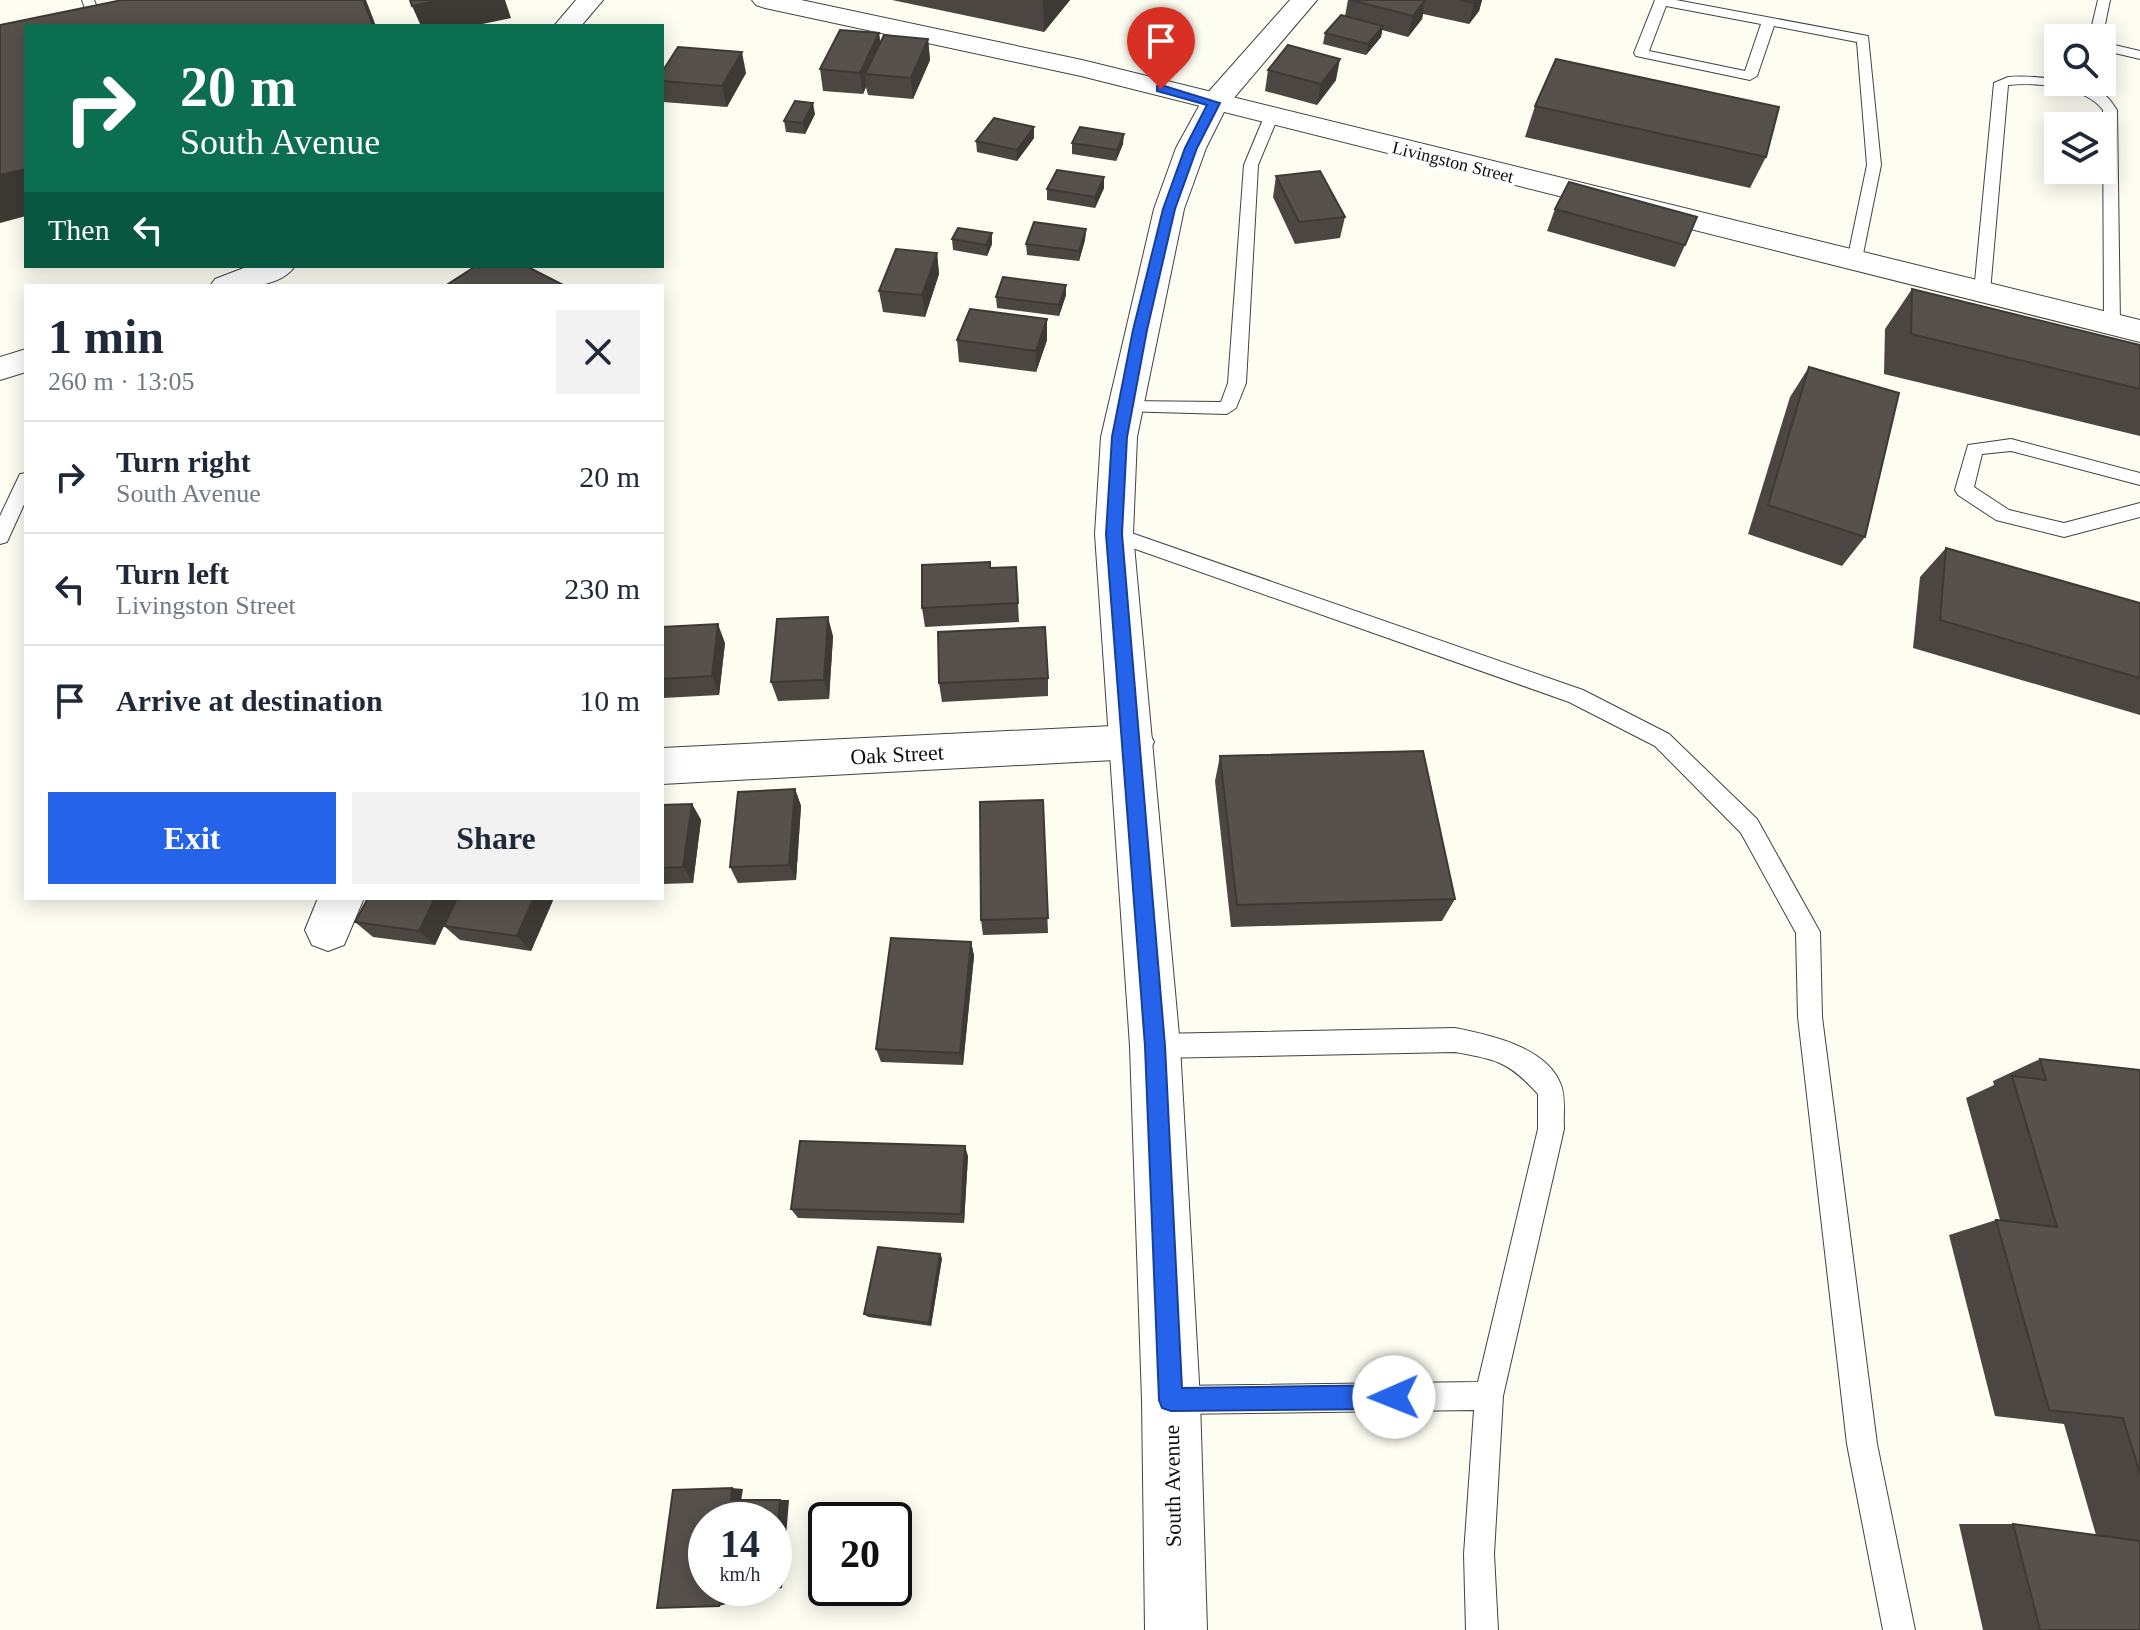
<!DOCTYPE html>
<html lang="en">
<head>
<meta charset="utf-8">
<style>
	body { margin:0; font-family:"Times New Roman",serif; background:#f2f2f3; color:#1f2937; height:100vh; display:flex; flex-direction:column; font-size:30px; white-space:nowrap }
	* { box-sizing:border-box; margin:0 }
	p { font-size:26px; color:#747a83 }
	.icon { flex:none; width:44px; height:44px; fill:none; stroke:currentColor; stroke-width:2; stroke-linecap:round; stroke-linejoin:round }
	.map { position:relative; flex:1; overflow:hidden }
	.sheet { position:absolute; left:24px; top:284px; width:640px; height:616px; display:flex; flex-direction:column; background:#fff; border-radius:0px; box-shadow:0 4px 20px #0003 }
	.sheet>* { flex:none }
	.banner { position:absolute; left:24px; top:24px; width:640px; height:244px; border-radius:0px; box-shadow:0 4px 20px #0003; background:#0b6e4f; color:#fff; overflow:hidden }
	.controls { position:absolute; left:2044px; top:24px; display:grid; gap:16px }
	.controls a { display:grid; place-items:center; width:72px; height:72px; border-radius:0px; background:#fff; box-shadow:0 4px 20px #0003; font-size:40px }
	.speed { position:absolute; left:688px; top:1502px; display:flex; gap:16px; font-size:40px; font-weight:700; text-align:center }
	.speed>* { display:grid; place-content:center; width:104px; height:104px; border-radius:50%; background:#fff; box-shadow:0 4px 20px #0003; line-height:1 }
	.speed small { font-size:20px; font-weight:400 }
	.speed .limit { border:4px solid #111; border-radius:12px; background:#fff; color:#111 }
	.pin { position:absolute; display:grid; place-items:center; width:68px; height:68px; color:#fff; margin:-82px -34px; border-radius:50% 50% 50% 0; rotate:-45deg; box-shadow:0 0 8px #0007 }
	.pin .icon { rotate:45deg }
	.me { position:absolute; width:88px; margin:-44px; rotate:269deg; stroke-linejoin:round; filter:drop-shadow(0 0 6px #0008) }
	.turn { display:flex; align-items:center; gap:28px; height:168px; padding:0 24px; font-size:36px }
	.turn .icon { width:104px; height:104px; stroke-width:2.5 }
	.turn b { display:block; font-size:56px; line-height:68px }
	.then { display:flex; align-items:center; height:76px; padding:0 24px; background:#0003; gap:16px; font-size:30px }
	.round { display:grid; place-items:center; flex:none; width:84px; height:84px; border-radius:0px; background:#f2f2f3 }
	.overview { display:flex; align-items:center; justify-content:space-between; height:136px; padding:0 24px }
	h1 { font-size:48px; font-weight:600; line-height:60px }
	.button { display:flex; gap:16px; margin-top:auto; padding:16px 24px }
	.button a { flex:1; height:92px; border-radius:0px; background:#2563eb; color:#fff; font-size:32px; font-weight:600; line-height:92px; text-align:center }
	.button a+a { background:#f2f2f3; color:#1f2937 }
	ul { padding:0; list-style:none }
	li { display:flex; align-items:center; gap:24px; height:112px; padding:0 24px; border-top:2px solid #e0e1e3 }
	li div { flex:1 }
	li b { display:block; font-size:30px }
	li em { font-style:normal }
	.map>svg:first-child { display:block }
	.lines { fill:none; stroke-linecap:round; stroke-linejoin:round }
	.service-casing { stroke:#424242; stroke-width:2 }
	.minor-casing { stroke:#424242; stroke-width:2 }
	.tertiary-casing { stroke:#424242; stroke-width:2 }
	.service { fill:#fff; fill-rule:evenodd }
	.minor { fill:#fff; fill-rule:evenodd }
	.tertiary { fill:#fff; fill-rule:evenodd }
	.wall { fill:#4b4641 }
	.shaded-wall { fill:#3d3935 }
	.building { fill:#57514c; stroke:#3d3935; stroke-width:2 }
	.route { fill:#2563eb; stroke:#184099; stroke-width:2 }
	.labels { text-anchor:middle; stroke-width:8; stroke-linejoin:round; paint-order:stroke }
	.far-street-label { font-size:18px; fill:#0f0f0f; stroke:#fff }
	.street-label { font-size:22px; fill:#0f0f0f; stroke:#fff }
</style>
</head>
<body>
<div class="map">
<svg width="2140" height="1630" viewBox="0 0 2140 1630">
	<rect width="100%" height="100%" fill="#fefdf2"/>
	<g class="lines">
		<g class="service-casing">
			<g id="service">
				<path d="M82 0H94L105 26H91Z"/>
				<path d="M1655 0H1676L1868 36 1881 165 1861 264H1849L1847 261 1867 165 1857 42 1774 26 1757 76 1750 80 1636 56 1634 53ZM1666 6 1761 24 1745 71 1649 51Z"/>
				<path d="M2098 0H2110L2102 39 2089 38Z"/>
				<path d="M2102 42 2140 51V59L2102 50Z"/>
				<path d="M2008 77C2033 75 2084 80 2104 95 2110 98 2113 105 2117 110L2120 324 2118 328 2112 329 2104 324 2103 110C2085 86 2035 82 2008 85L1990 292 1982 297 1974 292 1994 83Z"/>
				<path d="M1271 113 1278 117 1258 165 1246 383 1236 408 1227 414 1119 411 1116 407 1125 401 1221 402 1228 383 1244 165 1264 117Z"/>
				<path d="M2011 439 2140 473V485L2011 451 1982 454 1974 487 2009 510 2064 523 2140 503V517L2064 537 1996 520 1958 495 1955 490 1968 445Z"/>
				<path d="M26 473V500L7 542 0 544V516L20 474Z"/>
				<path d="M1114 527 1583 690 1669 734 1757 819 1820 932 1822 1017 1877 1444 1915 1630H1883L1847 1444 1798 1017 1796 933 1741 833 1655 746 1569 702 1107 539 1105 534Z"/>
				<path d="M1455 1028C1490 1035 1547 1047 1561 1085 1566 1098 1563 1116 1564 1129L1503 1396 1494 1554 1498 1630H1466L1464 1554 1474 1410 1172 1414 1162 1410 1158 1400 1162 1390 1172 1386 1478 1382 1538 1129V1094C1508 1061 1497 1060 1455 1052L1155 1058 1146 1054 1143 1046 1146 1038 1155 1034Z"/>
			</g>
		</g>
		<g class="minor-casing">
			<g id="minor">
				<path d="M576 0H603L581 26H554Z"/>
				<path d="M752 0H801L1082 60 2140 320V342L1081 76 765 8 756 5Z"/>
				<path d="M249 266H295C278 291 236 286 210 286L215 279Z"/>
				<path d="M26 349V372L0 380V357Z"/>
				<path d="M1133 725 1148 730 1154 742 1148 754 1133 759 662 784V748Z"/>
				<path d="M318 898H364L344 945 328 951 312 945 305 930Z"/>
			</g>
		</g>
		<g class="tertiary-casing">
			<path id="tertiary" d="M1290 0H1317L1227 106 1206 148 1184 209 1137 437 1133 534 1180 1046 1200 1400 1207 1630H1145L1142 1400 1130 1046 1095 534 1101 437 1154 209 1176 148 1204 97Z"/>
		</g>
		<use href="#service" class="service"/>
		<use href="#minor" class="minor"/>
		<use href="#tertiary" class="tertiary"/>
	</g>
	<g class="wall">
		<path d="M892 0H1070L1044 32Z"/>
		<path d="M1348 0H1482L1479 11 1469 24 1423 14 1422 19 1408 37 1382 30 1381 37 1366 55 1323 44 1325 33 1345 16Z"/>
		<path d="M879 33 880 43 928 39 930 60 913 99 868 95 866 87 863 94 823 91 820 69Z"/>
		<path d="M1268 70 1336 80 1317 105 1265 91Z"/>
		<path d="M662 72 746 73 727 107 663 102Z"/>
		<path d="M1535 106 1766 157 1750 188 1525 137Z"/>
		<path d="M815 114 805 134 786 132 784 121Z"/>
		<path d="M1034 138 1017 161 977 152 976 141Z"/>
		<path d="M1072 143 1123 144 1116 161 1072 154Z"/>
		<path d="M1276 176 1345 217 1340 238 1295 244 1273 197Z"/>
		<path d="M1104 188 1095 208 1047 200V189Z"/>
		<path d="M1555 209 1685 245 1675 267 1547 231Z"/>
		<path d="M1086 229 1085 240 1079 261 1027 255 1026 244Z"/>
		<path d="M952 239 992 244 987 256 953 250Z"/>
		<path d="M937 253 939 274 925 317 883 312 879 291Z"/>
		<path d="M1912 289 2140 345V436L1884 374 1885 329Z"/>
		<path d="M1066 295 1059 316 997 308 996 297Z"/>
		<path d="M957 340H1047L1036 372 959 362Z"/>
		<path d="M1809 367 1865 537 1842 566 1748 534 1790 397Z"/>
		<path d="M1946 548 2140 603V715L1913 648 1920 577Z"/>
		<path d="M1016 567 1019 622 925 627 922 608 990 568Z"/>
		<path d="M662 627 725 643 719 695 663 698Z"/>
		<path d="M833 636 829 699 778 701 771 682Z"/>
		<path d="M1048 678V696L942 702 939 683Z"/>
		<path d="M1220 756 1455 899 1442 921 1231 927 1215 781Z"/>
		<path d="M795 789 801 806 796 880 738 883 730 867Z"/>
		<path d="M1043 800 1048 933 983 935 981 920Z"/>
		<path d="M692 804 701 820 693 883 662 884V805Z"/>
		<path d="M457 898 435 945 373 937 355 922Z"/>
		<path d="M457 898H554L531 951 460 940 444 926Z"/>
		<path d="M971 942 974 956 963 1065 881 1062 876 1049Z"/>
		<path d="M2040 1059 2140 1070V1630H1983L1959 1524H2013L2096 1535 2064 1424 1995 1416 1949 1235 1996 1220H2000L1966 1098 1994 1085 1993 1081Z"/>
		<path d="M968 1156 964 1223 798 1218 791 1209Z"/>
		<path d="M942 1258 931 1326 868 1317 864 1314Z"/>
	</g>
	<g class="shaded-wall">
		<path d="M363 0H366L376 26H373Z"/>
		<path d="M440 0H505L511 18 473 26H421L412 6Z"/>
		<path d="M1043 0H1070L1044 32Z"/>
		<path d="M1425 0 1422 19 1408 37 1413 16Z"/>
		<path d="M1477 0H1482L1479 11 1469 24 1474 3Z"/>
		<path d="M1383 26 1381 37 1366 55 1368 44Z"/>
		<path d="M879 33 882 54 865 74 866 87 863 94 860 73Z"/>
		<path d="M928 39 930 60 913 99 911 78Z"/>
		<path d="M742 52 746 73 727 107 722 86Z"/>
		<path d="M1340 59 1336 80 1317 105 1321 84Z"/>
		<path d="M813 103 815 114 805 134 803 123Z"/>
		<path d="M1034 127V138L1017 161V150Z"/>
		<path d="M1124 134 1123 144 1116 161 1117 150Z"/>
		<path d="M26 169V216L0 223V175Z"/>
		<path d="M1104 177V188L1095 208V197Z"/>
		<path d="M1086 229 1085 240 1079 261V251Z"/>
		<path d="M992 233V244L987 256 986 245Z"/>
		<path d="M937 253 939 274 925 317 922 295Z"/>
		<path d="M1066 285V295L1059 316V305Z"/>
		<path d="M1047 319V340L1036 372V351Z"/>
		<path d="M828 617 833 636 829 699 824 680Z"/>
		<path d="M718 624 725 643 719 695 712 676Z"/>
		<path d="M795 789 801 806 796 880 789 865Z"/>
		<path d="M692 804 701 820 693 883 683 867Z"/>
		<path d="M435 898H457L435 945 419 931Z"/>
		<path d="M534 898H554L531 951 517 936Z"/>
		<path d="M971 942 974 956 963 1065 960 1053Z"/>
		<path d="M965 1146 968 1156 964 1223 961 1214Z"/>
		<path d="M940 1254 942 1258 931 1326 929 1323Z"/>
		<path d="M732 1488 743 1489 741 1501 731 1500Z"/>
		<path d="M780 1500H789L782 1588 772 1590V1588H774V1566Z"/>
		<path d="M732 1589 730 1603 719 1606 721 1591Z"/>
	</g>
	<g class="building">
		<path d="M122 0H363L373 26H26V169L0 175V25Z"/>
		<path d="M410 0H440L412 6Z"/>
		<path d="M1350 0H1425L1413 16Z"/>
		<path d="M1460 0H1477L1474 3Z"/>
		<path d="M1341 15 1383 26 1368 44 1325 33Z"/>
		<path d="M840 30 879 33 860 73 820 69Z"/>
		<path d="M884 35 928 39 911 78 865 74Z"/>
		<path d="M1288 45 1340 59 1321 84 1268 70Z"/>
		<path d="M678 47 742 52 722 86 662 81V72Z"/>
		<path d="M1556 59 1779 107 1766 157 1535 106Z"/>
		<path d="M795 101 813 103 803 123 784 121Z"/>
		<path d="M994 118 1034 127 1017 150 976 141Z"/>
		<path d="M1080 127 1124 134 1117 150 1072 143Z"/>
		<path d="M1057 170 1104 177 1095 197 1047 189Z"/>
		<path d="M1320 171 1345 217 1299 222 1276 176Z"/>
		<path d="M1569 182 1697 217 1685 245 1555 209Z"/>
		<path d="M1034 222 1086 229 1079 251 1026 244Z"/>
		<path d="M958 228 992 233 986 245 952 239Z"/>
		<path d="M896 249 937 253 922 295 879 291Z"/>
		<path d="M476 266H526L565 286H445Z"/>
		<path d="M1003 277 1066 285 1059 305 996 297Z"/>
		<path d="M1912 289 2140 345V389L1911 334Z"/>
		<path d="M970 309 1047 319 1036 351 957 340Z"/>
		<path d="M1809 367 1899 393 1865 537 1768 505Z"/>
		<path d="M1946 548 2140 603V678L1940 620Z"/>
		<path d="M990 562V568L1016 567 1018 603 922 608V565Z"/>
		<path d="M828 617 824 680 771 682 777 619Z"/>
		<path d="M718 624 712 676 662 679V627Z"/>
		<path d="M1045 627 1048 678 939 683 938 632Z"/>
		<path d="M1423 751 1455 899 1237 905 1220 756Z"/>
		<path d="M795 789 789 865 730 867 738 792Z"/>
		<path d="M1043 800 1048 918 981 920 980 802Z"/>
		<path d="M692 804 683 867 662 868V805Z"/>
		<path d="M368 898H435L419 931 355 922Z"/>
		<path d="M457 898H534L517 936 444 926Z"/>
		<path d="M891 938 971 942 960 1053 876 1049Z"/>
		<path d="M2040 1059 2140 1070V1474L2123 1418 2049 1410 1996 1220 2057 1227 2012 1076 2046 1080Z"/>
		<path d="M800 1141 965 1146 961 1214 791 1209Z"/>
		<path d="M878 1247 940 1254 929 1323 864 1314Z"/>
		<path d="M732 1488 731 1500H780L774 1566V1520H706V1588H772V1590L721 1591 719 1606 657 1608 673 1490Z"/>
		<path d="M2013 1524 2140 1541V1630H2040Z"/>
	</g>
	<path class="route" d="M1161 85 1220 103 1197 148 1175 209 1147 330 1127 437 1122 534 1165 1046 1182 1388 1394 1385 1402 1388 1405 1397 1402 1405 1394 1409 1171 1411 1162 1408 1159 1400 1145 1046 1106 534 1112 437 1133 330 1163 209 1185 148 1207 105 1157 91V86Z"/>
	<g class="labels">
		<g class="far-street-label">
			<text transform="translate(1453 162) rotate(14)" y="6">Livingston Street</text>
		</g>
		<g class="street-label">
			<text transform="translate(897 754) rotate(-3)" y="8">Oak Street</text>
			<text transform="translate(1172 1486) rotate(-91)" y="8">South Avenue</text>
		</g>
	</g>
</svg>
<div class="controls">
<a><svg class="icon" aria-label="search" viewBox="0 0 24 24"><circle cx="10" cy="10" r="6"/><path d="M15 15l6 6"/></svg></a>
<a><svg class="icon" aria-label="layers" viewBox="0 0 24 24"><path d="M12 4l9 5-9 5-9-5zM3 14l9 5 9-5"/></svg></a>
</div>
<div class="speed"><div>14<small>km/h</small></div><div class="limit">20</div></div>
<div class="pin" style="left:1161px;top:89px;background:#d93025"><svg class="icon" aria-label="arrive" viewBox="0 0 24 24"><path d="M6 21V4h12l-3 4 3 4H6"/></svg></div>
<svg class="me" style="left:1394px;top:1397px" viewBox="-20 -20 40 40"><circle r="19" fill="#fff"/><path d="M0-13L10 11 0 6-10 11z" fill="#2563eb"/></svg>
<div class="banner">
<div class="turn"><svg class="icon" aria-label="right" viewBox="0 0 24 24"><path d="M7 20v-9h11M14 6l5 5-5 5"/></svg><div><b>20 m</b>South Avenue</div></div>
<div class="then">Then<svg class="icon" aria-label="left" viewBox="0 0 24 24"><path d="M17 20v-9H6M10 6l-5 5 5 5"/></svg></div>
</div>
<section class="sheet">
<div class="overview"><div><h1>1 min</h1><p>260 m · 13:05</p></div><a class="round"><svg class="icon" aria-label="close" viewBox="0 0 24 24"><path d="M6 6l12 12M18 6L6 18"/></svg></a></div>
<ul>
<li><svg class="icon" aria-label="right" viewBox="0 0 24 24"><path d="M7 20v-9h11M14 6l5 5-5 5"/></svg><div><b>Turn right</b><p>South Avenue</p></div><em>20 m</em></li>
<li><svg class="icon" aria-label="left" viewBox="0 0 24 24"><path d="M17 20v-9H6M10 6l-5 5 5 5"/></svg><div><b>Turn left</b><p>Livingston Street</p></div><em>230 m</em></li>
<li><svg class="icon" aria-label="arrive" viewBox="0 0 24 24"><path d="M6 21V4h12l-3 4 3 4H6"/></svg><div><b>Arrive at destination</b></div><em>10 m</em></li>
</ul>
<div class="button"><a>Exit</a><a>Share</a></div>
</section>
</div>
</body>
</html>
